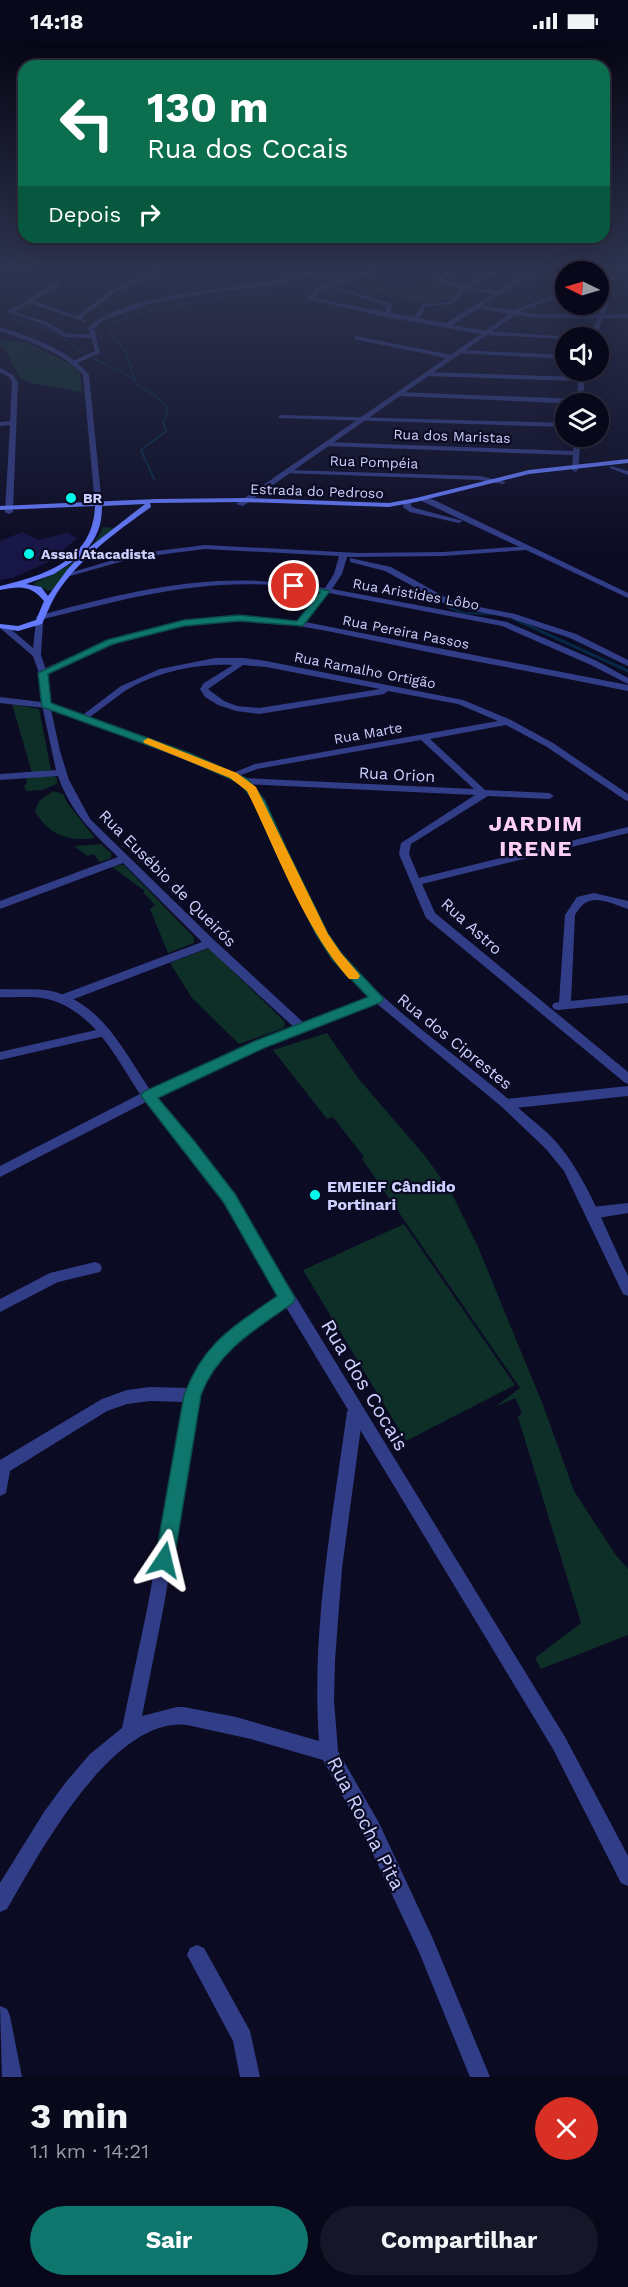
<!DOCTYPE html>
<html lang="pt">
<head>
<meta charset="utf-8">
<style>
	body { margin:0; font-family:"Work Sans",sans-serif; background:#171628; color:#f1f3f6; height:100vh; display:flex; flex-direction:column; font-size:22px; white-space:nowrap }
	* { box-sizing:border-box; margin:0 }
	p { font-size:20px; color:#999aa3 }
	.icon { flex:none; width:33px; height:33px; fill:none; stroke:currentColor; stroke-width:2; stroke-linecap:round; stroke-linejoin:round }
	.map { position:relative; height:2035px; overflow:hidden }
	.panel { display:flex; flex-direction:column; background:#09081b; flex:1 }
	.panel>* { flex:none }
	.hud { position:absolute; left:18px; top:18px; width:592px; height:183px; border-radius:18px; box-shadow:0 6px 24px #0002,0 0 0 2px #29293a; background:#0b6e4f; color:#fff; overflow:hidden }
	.needle { width:39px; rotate:275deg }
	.buttons { position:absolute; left:555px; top:219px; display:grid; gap:12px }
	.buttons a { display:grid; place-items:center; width:54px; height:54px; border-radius:50%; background:#09081b; box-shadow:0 6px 24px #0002,0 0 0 2px #29293a; font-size:30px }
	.pin { position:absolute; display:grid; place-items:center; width:51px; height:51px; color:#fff; margin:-26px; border:3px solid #fff; border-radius:50%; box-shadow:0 2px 6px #0007 }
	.me { position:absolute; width:66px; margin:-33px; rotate:10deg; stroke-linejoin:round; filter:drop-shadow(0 0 4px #0008) }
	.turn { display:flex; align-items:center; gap:21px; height:126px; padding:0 30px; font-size:27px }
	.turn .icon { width:78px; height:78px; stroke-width:2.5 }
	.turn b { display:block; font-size:42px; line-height:51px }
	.then { display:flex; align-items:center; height:57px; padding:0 30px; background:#0003; gap:12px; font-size:22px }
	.round { display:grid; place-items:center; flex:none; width:63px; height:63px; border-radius:32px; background:#171628 }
	.headline { display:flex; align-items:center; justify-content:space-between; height:102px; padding:0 30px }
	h1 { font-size:36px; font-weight:700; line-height:45px }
	.button { display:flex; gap:12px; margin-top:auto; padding:12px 30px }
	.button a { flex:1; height:69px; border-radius:36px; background:#0f766e; color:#fff; font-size:24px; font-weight:700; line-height:69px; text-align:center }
	.button a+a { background:#171628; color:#f1f3f6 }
	.status { display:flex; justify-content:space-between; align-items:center; height:42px; padding:0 30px; background:#09081b; direction:ltr }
	.status svg { height:16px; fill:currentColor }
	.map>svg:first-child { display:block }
	.green { fill:#0e2e28 }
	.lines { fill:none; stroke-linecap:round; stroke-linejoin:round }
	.stream-far2 { stroke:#062948; stroke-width:1.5 }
	.stream-far1 { stroke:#062948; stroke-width:2 }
	.stream { stroke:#062948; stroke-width:3 }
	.building { fill:#171647 }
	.minor { fill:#323d88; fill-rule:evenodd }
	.tertiary { fill:#323d88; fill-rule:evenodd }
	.secondary { fill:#657bff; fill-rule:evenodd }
	.route { fill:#0f766e; stroke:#0a4d48; stroke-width:1.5 }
	.slow { fill:#f59e0b }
	.poi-dot { fill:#00f9e8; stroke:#0c0b24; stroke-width:2 }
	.labels { text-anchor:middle; stroke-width:4.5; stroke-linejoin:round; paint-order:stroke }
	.far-street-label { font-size:14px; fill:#ced1ff; stroke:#0c0b24 }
	.far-poi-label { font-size:14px; font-weight:bold; fill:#ced1ff; stroke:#0c0b24; text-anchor:start }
	.street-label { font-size:16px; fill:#ced1ff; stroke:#0c0b24 }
	.poi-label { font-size:16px; font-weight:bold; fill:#ced1ff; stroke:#0c0b24; text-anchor:start }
	.near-street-label { font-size:20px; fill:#ced1ff; stroke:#0c0b24 }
	.district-label { font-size:22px; font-weight:bold; letter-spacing:1.5px; fill:#ffd0f6; stroke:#0c0b24 }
</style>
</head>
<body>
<div class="status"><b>14:18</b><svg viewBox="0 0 49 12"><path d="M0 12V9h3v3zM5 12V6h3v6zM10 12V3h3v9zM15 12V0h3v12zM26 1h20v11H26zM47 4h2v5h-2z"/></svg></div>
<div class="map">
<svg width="628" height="2035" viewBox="0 0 628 2035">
	<rect width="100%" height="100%" fill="#0c0b24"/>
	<g class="green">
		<path d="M434 240 452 249 453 252C435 273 379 249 356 241L405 249Z"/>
		<path d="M0 298 26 300 75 324 80 331 82 350 30 341 20 335 4 306 0 304Z"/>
		<path d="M103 485 114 486 52 548 48 549 33 542C60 527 90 517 103 485Z"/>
		<path d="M12 662 39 667 51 728 32 731Z"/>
		<path d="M53 734 57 736V742L42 748 26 749 24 743 27 742 26 736Z"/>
		<path d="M53 749 63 752 68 762 95 796C69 800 48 793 35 769L39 759Z"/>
		<path d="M101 802 112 812 110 817 100 820 93 812 87 814 74 804Z"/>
		<path d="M120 823H124L194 895V901L168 911 150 867 155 863 143 850 145 849 112 825Z"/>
		<path d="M209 906 285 980 284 986 239 1002 192 956 170 921Z"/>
		<path d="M327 991 358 1036 425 1114 451 1150 478 1205 543 1363 574 1449 615 1512 628 1527V1593L541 1627 535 1616 581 1581 518 1375 522 1371 515 1356 495 1365 520 1346 362 1117 364 1115 333 1075 327 1077 273 1008Z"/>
		<path d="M404 1182 515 1343 406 1399 303 1228Z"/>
	</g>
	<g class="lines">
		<g class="stream-far2">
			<path d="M0 273 53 289 83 311"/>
			<path d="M92 316 123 330 135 339"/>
			<path d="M164 382 167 366 156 354 137 343 125 309 112 291 110 284C127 273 148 270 167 266 230 250 295 246 358 228"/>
		</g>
		<g class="stream-far1">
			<path d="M154 437 141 408 166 389 163 380"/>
			<path d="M448 565 463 571 492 572"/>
		</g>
		<path class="stream" d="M514 577 628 629"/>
	</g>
	<path class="building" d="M22 490 38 498 67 491 77 496 51 519 12 536 0 538V499Z"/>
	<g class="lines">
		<g class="minor">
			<path d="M157 228H164L114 251 81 276 86 278V280L29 261 14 270 47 280 67 292H90L88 286C124 251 229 248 279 238 295 235 309 228 325 228L278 242 208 251 149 262 104 278 94 286 100 311 75 322 73 319 95 309 91 296 64 295 43 282 7 270 59 239 61 242 33 259 77 274 110 249Z"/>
			<path d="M372 228H380L334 244 392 262 390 271 414 275 422 262 448 260 462 246 437 241V237L447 228H453L442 239 466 244 493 228H499L471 245 497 249 533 228H538L482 263 534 272 599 273 602 263 605 239 608 237 611 239 608 263 604 273 628 272V276H603L596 296H590L597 276C557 277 518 276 479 266L452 283 487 289 586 296 566 297 487 293 386 275 307 257 319 245 325 242ZM329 245 387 264 385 270 314 256 323 247ZM467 247 493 252 446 281 419 276 426 264 452 262Z"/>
			<path d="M622 228H628L622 235H618Z"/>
			<path d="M356 294 451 313 454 315 451 317 354 297Z"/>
			<path d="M458 308 566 313V317L456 311Z"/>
			<path d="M0 326 13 333 18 340 13 470 9 472 5 470 10 383 0 384V380L10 379 12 340 9 335 0 330Z"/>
			<path d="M579 328H585L583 362 398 354 395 352 398 350 577 357 578 339 427 334 424 332 427 330 579 335Z"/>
			<path d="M281 373 566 381V385L279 376 278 375Z"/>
			<path d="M575 394H581L578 428 575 430 572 428 573 413 326 404 323 402 326 400 573 409Z"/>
			<path d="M610 424 628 429V433L610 426Z"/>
			<path d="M286 428 480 434 506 440 503 442 480 438 284 431 283 430Z"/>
			<path d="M205 503 359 511 443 510 529 504V508H526L443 514 347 515 342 532 332 547 507 580 597 619 628 636V642L591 623 502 584 329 551 305 580 628 643V649C552 633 475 620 399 604 339 592 277 575 215 579 155 584 99 606 46 633H40V629C124 588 203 565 297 579L322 550C305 548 288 544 272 543 191 538 117 559 40 578L36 576 37 574C97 558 157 542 219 539 255 537 290 541 325 546L334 532 339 514 205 507 134 516 70 534 66 532 133 512Z"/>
			<path d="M350 516 391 525 454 560 515 572 576 592 628 618V624L570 596 510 576 449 564 385 529 350 520Z"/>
			<path d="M215 616H244L266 619 463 658 511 678 553 701 628 752V759L625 758 547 705 506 683 430 697 485 748 549 751 554 754 549 757 488 754 411 802 409 812 419 836 628 785V791L422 842 435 871 628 1030V1042L624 1040 426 876 399 812 401 801 475 753 244 742 239 739 244 736 474 747 421 698 257 727 233 736 228 733 255 722 498 679 458 662 388 649 384 652 259 672 236 669 218 663 205 655 200 647 204 641 233 623C198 621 155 630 125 649 112 658 100 668 87 677L84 678 80 675 121 644 160 627ZM243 623 266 625 380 647 259 666 237 664 224 659 208 647Z"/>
			<path d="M46 660 50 663 60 709 69 738 90 777 214 898 306 983 308 986 306 989H298L208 906 66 960H58L56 957 58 954 202 900 123 821 0 867V859L118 815C92 790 70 769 58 734L0 738V732L56 728 42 663Z"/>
			<path d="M594 851 628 859V867C607 860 588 848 575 873L571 959 628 953V961L558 968 554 967 552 964 554 961 559 960 565 873 577 855Z"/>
			<path d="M105 986 109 987 111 990 109 993 0 1018V1010Z"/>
			<path d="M628 1044V1054L506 1067 502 1065 500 1062 502 1059 506 1057Z"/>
			<path d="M628 1161V1171L592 1177 587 1175 585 1171 587 1167 592 1165Z"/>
			<path d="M95 1220 100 1222 102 1226 100 1230 58 1240 0 1270V1257L50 1231Z"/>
			<path d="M287 1250 292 1252 294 1256 292 1260C255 1286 219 1310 200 1353L164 1563 142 1674 177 1665H184L236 1675 319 1699C311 1589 332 1479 347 1370L350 1365 355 1363 360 1365 363 1370 342 1526 335 1618 334 1658 338 1709 379 1781 433 1897 490 2035H470L419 1910 365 1795 323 1718 251 1697 187 1683C112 1674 39 1812 7 1867L0 1870V1841L44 1770 66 1740 90 1712 122 1686 148 1563 184 1360 150 1359 127 1362 107 1369 10 1429 6 1451 0 1454V1418L102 1357 127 1348 150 1345 189 1346C204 1311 228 1289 259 1267 268 1261 277 1253 287 1250Z"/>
			<path d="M197 1903 204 1906 250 1989 260 2035H240L233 1999 187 1913 190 1906Z"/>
			<path d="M0 1964 7 1967 10 1974 22 2035H2Z"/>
		</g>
		<g class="tertiary">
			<path d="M620 232 622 235 598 242V239Z"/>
			<path d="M566 249V252L521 269 243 464 236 462 517 267Z"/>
			<path d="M0 285C31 295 68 307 89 333L102 464 95 462 83 333C62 309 29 300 0 289Z"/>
			<path d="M421 455 434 458 628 551V556L428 462 417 457Z"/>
			<path d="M405 458H411V464L415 466 463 479 459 481 410 470 403 465Z"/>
			<path d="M36 578 43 580 41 613 47 631 50 661 236 731 255 745 327 891C377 964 458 1011 523 1070 534 1080 547 1089 557 1101 586 1134 608 1193 628 1234V1254L623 1252 564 1129 546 1107 502 1065 376 961 263 1005 156 1055 221 1133 565 1695 628 1814V1844L621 1841 553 1707 211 1141 146 1060 0 1135V1124L140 1052C116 1016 96 972 51 958 36 953 16 956 0 955V947C16 948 35 946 51 949 101 960 124 1009 150 1048L255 999 369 955 333 917 317 892 248 749 230 735 62 671 45 666 0 661V655L41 660 39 631 33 614 0 586 1 584H7L33 606Z"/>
		</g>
		<path class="secondary" d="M628 417V421L529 432 416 460 389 465 245 460 150 461 151 465C119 488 85 512 61 545 53 556 48 569 42 582L18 589 0 586V582L18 584 36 578 44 559C31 543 20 544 0 548V544C46 533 93 518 95 464L0 468V464L156 457 245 456 389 461 416 456 529 428ZM145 462 86 508C98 494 102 482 102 464ZM78 516 67 528 48 554 41 545 26 542 54 532Z"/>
	</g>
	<linearGradient id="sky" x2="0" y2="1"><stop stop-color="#070614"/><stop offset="0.44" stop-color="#2e3450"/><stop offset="1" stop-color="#2e3450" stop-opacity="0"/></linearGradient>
	<rect width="628" height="513" fill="url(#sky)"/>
	<path class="route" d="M294 541 330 549 303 584 239 579 184 584 113 602 48 632 51 661 189 711 248 737 265 759 286 806 328 892 341 911 383 956 382 960 264 1006 158 1056 195 1100 235 1152 295 1256 293 1261C256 1287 217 1309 201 1353L174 1518 171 1525 164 1528 158 1525 155 1518 184 1353C204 1300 233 1285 277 1254L224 1161 141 1054 143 1050 255 999 368 955 332 917 316 892 274 806 254 759 240 741 181 715 42 665 38 631 107 598 184 578 239 573 297 579 320 550 291 546V542Z"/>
	<path class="slow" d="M148 696 237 731 256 745 328 892 341 911 358 931 360 934 358 937H349C304 886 277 810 247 749L230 736 144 701 143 699Z"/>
	<g class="poi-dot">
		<circle cx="71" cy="456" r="6"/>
		<circle cx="29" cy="512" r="6"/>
		<circle cx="315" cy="1153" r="6"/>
	</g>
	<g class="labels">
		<g class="far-street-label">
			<text transform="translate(452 394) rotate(2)" y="5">Rua dos Maristas</text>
			<text transform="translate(374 420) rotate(2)" y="5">Rua Pompéia</text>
			<text transform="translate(317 449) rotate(2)" y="5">Estrada do Pedroso</text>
			<text transform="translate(416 552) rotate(10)" y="5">Rua Aristídes Lôbo</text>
			<text transform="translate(406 590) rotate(11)" y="5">Rua Pereira Passos</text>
			<text transform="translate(365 628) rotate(11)" y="5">Rua Ramalho Ortigão</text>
			<text transform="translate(368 691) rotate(-10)" y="5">Rua Marte</text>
		</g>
		<g class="far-poi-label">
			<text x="83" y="461">BR</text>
			<text x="41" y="517">Assaí Atacadista</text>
		</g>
		<g class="street-label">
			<text transform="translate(397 732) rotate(3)" y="6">Rua Orion</text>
			<text transform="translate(168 836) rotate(45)" y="6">Rua Eusébio de Queirós</text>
			<text transform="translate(472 884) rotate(42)" y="6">Rua Astro</text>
			<text transform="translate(455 999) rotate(39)" y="6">Rua dos Ciprestes</text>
		</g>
		<g class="poi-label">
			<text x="327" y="1150">EMEIEF Cândido<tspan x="327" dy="18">Portinari</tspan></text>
		</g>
		<g class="near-street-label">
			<text transform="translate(365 1343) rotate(59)" y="7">Rua dos Cocais</text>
			<text transform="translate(366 1781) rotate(63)" y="7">Rua Rocha Pita</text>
		</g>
		<g class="district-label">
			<text x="536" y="789">JARDIM<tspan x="536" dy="25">IRENE</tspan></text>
		</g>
	</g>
</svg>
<div class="buttons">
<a><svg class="needle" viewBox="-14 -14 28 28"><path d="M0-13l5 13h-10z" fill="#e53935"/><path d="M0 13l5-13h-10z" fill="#999aa3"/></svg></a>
<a><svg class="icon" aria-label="sound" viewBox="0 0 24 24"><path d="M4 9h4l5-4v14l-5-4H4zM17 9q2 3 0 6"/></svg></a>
<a><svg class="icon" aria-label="layers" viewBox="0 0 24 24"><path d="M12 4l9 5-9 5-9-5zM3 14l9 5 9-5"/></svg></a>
</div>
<div class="pin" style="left:294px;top:544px;background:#d93025"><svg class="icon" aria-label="arrive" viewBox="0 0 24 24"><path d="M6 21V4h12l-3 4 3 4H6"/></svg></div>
<svg class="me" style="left:164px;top:1518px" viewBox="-20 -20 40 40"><path d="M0-17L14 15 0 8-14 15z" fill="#0f766e" stroke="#fff" stroke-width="4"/></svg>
<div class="hud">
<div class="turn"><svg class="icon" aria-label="left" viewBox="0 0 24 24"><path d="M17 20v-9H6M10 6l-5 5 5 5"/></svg><div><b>130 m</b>Rua dos Cocais</div></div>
<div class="then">Depois<svg class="icon" aria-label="right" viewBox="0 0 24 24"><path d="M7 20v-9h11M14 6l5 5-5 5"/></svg></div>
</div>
</div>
<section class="panel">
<div class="headline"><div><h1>3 min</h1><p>1.1 km · 14:21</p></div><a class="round" style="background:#d93025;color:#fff"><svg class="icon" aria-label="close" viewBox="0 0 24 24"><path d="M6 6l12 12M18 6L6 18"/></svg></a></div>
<div class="button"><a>Sair</a><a>Compartilhar</a></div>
</section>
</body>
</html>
